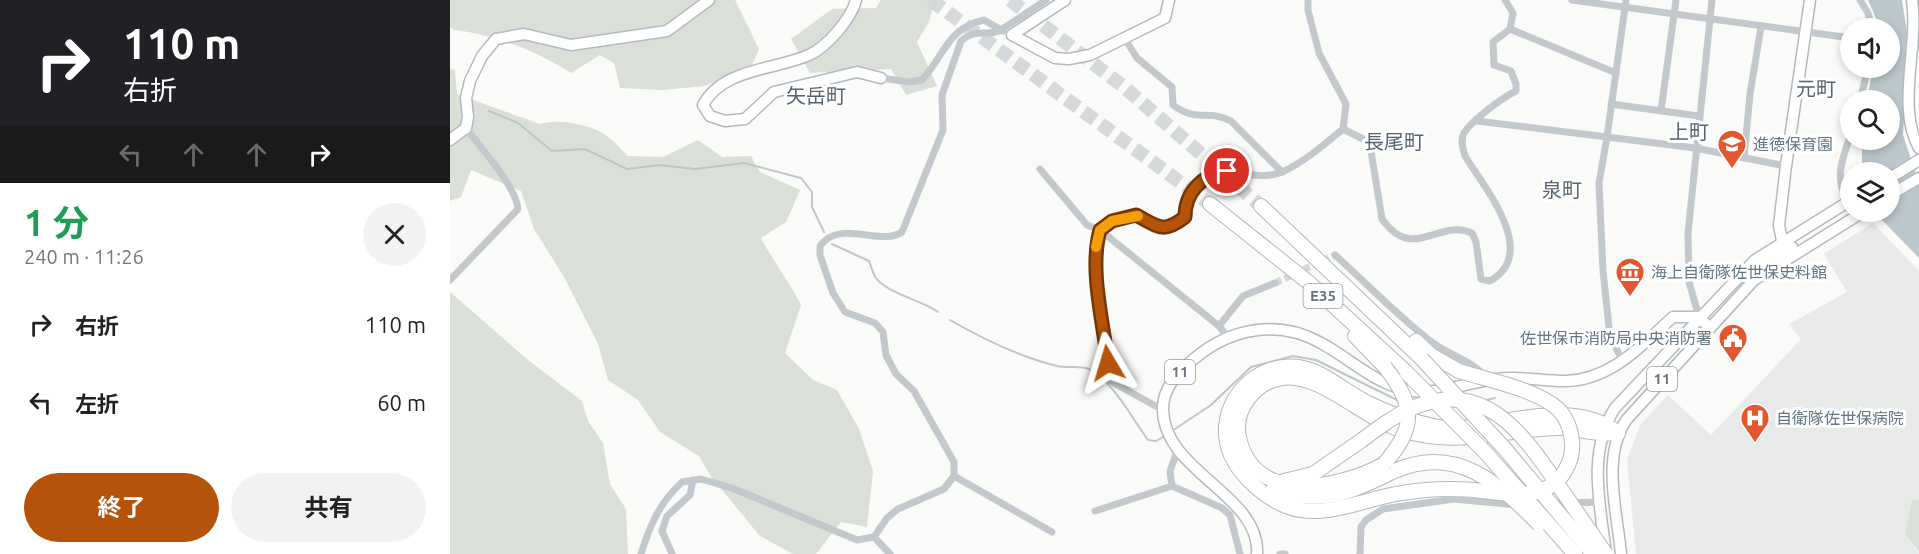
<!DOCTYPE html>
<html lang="ja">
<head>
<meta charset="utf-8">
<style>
	body { margin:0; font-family:Ubuntu,"Noto Sans JP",sans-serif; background:#f2f2f2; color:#222; height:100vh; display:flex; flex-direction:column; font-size:22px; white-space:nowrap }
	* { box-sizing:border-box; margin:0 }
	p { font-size:20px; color:#767676 }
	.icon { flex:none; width:33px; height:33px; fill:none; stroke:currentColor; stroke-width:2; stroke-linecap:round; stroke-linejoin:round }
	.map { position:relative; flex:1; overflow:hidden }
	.drawer { display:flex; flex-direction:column; background:#fff; width:450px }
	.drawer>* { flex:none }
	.hud { background:#202124; color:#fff; overflow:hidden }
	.tools { position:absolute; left:1390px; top:18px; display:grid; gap:12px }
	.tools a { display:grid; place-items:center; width:60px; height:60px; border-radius:50%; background:#fff; box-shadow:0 3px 9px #0003; font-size:30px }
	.pin { position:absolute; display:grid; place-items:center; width:51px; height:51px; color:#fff; margin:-26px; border:3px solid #fff; border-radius:50%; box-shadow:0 2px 6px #0007 }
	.me { position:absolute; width:66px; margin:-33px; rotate:353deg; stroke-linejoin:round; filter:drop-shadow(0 0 4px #0008) }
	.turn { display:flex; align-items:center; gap:21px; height:126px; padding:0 24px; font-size:27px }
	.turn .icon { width:78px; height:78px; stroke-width:2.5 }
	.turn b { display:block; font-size:42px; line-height:51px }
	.lanes { display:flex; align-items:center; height:57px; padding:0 24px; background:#0003; justify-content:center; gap:30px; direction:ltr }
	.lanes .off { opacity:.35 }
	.round { display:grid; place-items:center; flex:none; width:63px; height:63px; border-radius:32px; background:#f2f2f2 }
	.head { display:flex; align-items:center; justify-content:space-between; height:102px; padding:0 24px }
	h1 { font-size:36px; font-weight:700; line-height:45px; color:#1e9e55 }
	.action { display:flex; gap:12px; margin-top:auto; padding:12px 24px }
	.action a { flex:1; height:69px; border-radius:36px; background:#b45309; color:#fff; font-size:24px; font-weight:700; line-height:69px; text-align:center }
	.action a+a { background:#f2f2f2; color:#222 }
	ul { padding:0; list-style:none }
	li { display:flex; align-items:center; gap:18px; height:78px; padding:0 24px }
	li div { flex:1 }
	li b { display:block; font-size:22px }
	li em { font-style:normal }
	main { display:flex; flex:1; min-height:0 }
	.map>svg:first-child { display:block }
	.built { fill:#e8e9e9 }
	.green { fill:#dadfd7 }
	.water { fill:#bbc7cb }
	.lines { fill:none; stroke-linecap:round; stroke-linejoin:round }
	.stream { stroke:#bbc7cb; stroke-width:2 }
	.street-tunnel { stroke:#d5d9db; stroke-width:7; stroke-dasharray:7 3.5; stroke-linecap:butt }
	.highway-tunnel { stroke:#d5d9db; stroke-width:14; stroke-dasharray:14 7; stroke-linecap:butt }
	.secondary-casing { stroke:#b3babf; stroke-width:13 }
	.primary-casing { stroke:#b5babe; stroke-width:13 }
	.highway-casing { stroke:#b4b9bd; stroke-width:16 }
	.street { stroke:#c3c8cc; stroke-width:7 }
	.secondary { stroke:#fff; stroke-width:10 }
	.primary { stroke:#fff; stroke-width:10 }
	.highway { stroke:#fff; stroke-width:14 }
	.highway-bridge-casing { stroke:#b4b9bd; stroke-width:16; stroke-linecap:butt }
	.highway-bridge { stroke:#fff; stroke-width:14 }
	.route-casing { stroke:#753606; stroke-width:15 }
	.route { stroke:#b45309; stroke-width:10 }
	.slow { stroke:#f59e0b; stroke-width:10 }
	.labels { text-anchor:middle; stroke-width:6; stroke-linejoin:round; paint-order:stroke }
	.shield { fill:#fff; stroke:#939fa8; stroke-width:1.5 }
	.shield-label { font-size:15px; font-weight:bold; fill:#657683 }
	.poi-label { font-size:16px; fill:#657683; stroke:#fff; text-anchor:start }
	.quarter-label { font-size:20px; fill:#57646e; stroke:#fff }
</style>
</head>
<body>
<main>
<section class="drawer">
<div class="hud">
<div class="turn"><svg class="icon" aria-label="right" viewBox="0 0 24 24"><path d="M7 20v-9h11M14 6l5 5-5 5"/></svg><div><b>110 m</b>右折</div></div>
<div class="lanes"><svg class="icon off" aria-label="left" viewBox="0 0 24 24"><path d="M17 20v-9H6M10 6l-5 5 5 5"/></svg><svg class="icon off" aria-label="ahead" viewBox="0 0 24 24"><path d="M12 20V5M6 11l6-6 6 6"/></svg><svg class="icon off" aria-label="ahead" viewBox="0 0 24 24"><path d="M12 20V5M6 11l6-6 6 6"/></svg><svg class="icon" aria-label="right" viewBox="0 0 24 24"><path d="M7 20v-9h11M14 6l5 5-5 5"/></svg></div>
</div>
<div class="head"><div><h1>1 分</h1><p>240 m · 11:26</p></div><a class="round"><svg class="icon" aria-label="close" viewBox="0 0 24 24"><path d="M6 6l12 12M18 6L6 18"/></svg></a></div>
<ul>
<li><svg class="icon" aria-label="right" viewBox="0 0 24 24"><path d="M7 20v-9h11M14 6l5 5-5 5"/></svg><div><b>右折</b></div><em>110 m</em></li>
<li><svg class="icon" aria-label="left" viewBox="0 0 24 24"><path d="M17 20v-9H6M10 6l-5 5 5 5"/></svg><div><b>左折</b></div><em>60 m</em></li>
</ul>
<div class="action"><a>終了</a><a>共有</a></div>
</section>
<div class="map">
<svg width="1469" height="554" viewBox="0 0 1469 554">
	<rect width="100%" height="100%" fill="#fafaf8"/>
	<path class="built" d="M1423 223 1469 271V500H1462L1455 533 1469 554H1186L1177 460 1190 425 1218 395 1261 435 1351 339 1339 324 1397 292 1374 254Z"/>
	<g class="green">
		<path d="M0 0H285L309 49 301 68 254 86 213 90 170 88 164 63 150 55 121 73C84 50 47 35 4 30L0 27Z"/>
		<path d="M431 0H485L479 22 467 42 487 86 456 95 441 69 360 73 341 39 382 9 426 8Z"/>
		<path d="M0 69 5 70 7 94 90 124C107 118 142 124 157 136 165 142 171 149 178 156L213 157 248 140 272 157 301 156 310 172 350 190 336 222 311 238C323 261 339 281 351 305L335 353 363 380 387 390 409 429 423 471 417 527 391 522 366 554H343L310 536 262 478 249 456 210 432 188 400 158 380 148 344 114 277 84 229 71 191 21 170 11 197 0 201Z"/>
		<path d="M0 292 78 360 132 401 138 421 153 443 160 484 176 509 178 554H0Z"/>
		<path d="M1462 500H1469V552L1455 533Z"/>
	</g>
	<path class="water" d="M1418 0H1452L1458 39 1453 135 1469 183V258L1429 217 1427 212H1440V172H1412V140H1440V100H1417L1423 68H1440V28H1427L1425 16Z"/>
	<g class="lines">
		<g class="stream">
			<path d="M39 111 68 123 102 151 135 149 177 169 209 165 245 169 294 163 351 178 362 192V207L374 232"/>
			<path d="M382 244 419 261C421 266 423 274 426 278 438 294 472 300 488 312"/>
			<path d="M500 320C533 339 570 357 607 366 619 369 632 364 643 371 666 387 682 418 698 440L706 441 713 437"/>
			<path d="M1032 401 1045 398"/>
			<path d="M725 429 761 405 801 367 843 356 866 360 949 401"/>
		</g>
		<path class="street-tunnel" d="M825 283 885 255"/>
		<g class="highway-tunnel">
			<path d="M481 0 760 204"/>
			<path d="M560 0 674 87 811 206"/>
		</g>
		<g class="secondary-casing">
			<g id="secondary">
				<path d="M406 0C401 19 377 47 359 55 325 70 273 68 253 105L260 116 275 121 295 119 324 92 407 72 431 78"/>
				<path d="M615 0 562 35 605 58 619 59 640 55 715 18 719 0"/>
				<path d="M1462 0C1469 45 1446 108 1469 148"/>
				<path d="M0 140 16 128 18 117 16 98 20 81 32 56 46 39 74 34 121 45 217 31 259 0"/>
				<path d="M1329 249 1332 241 1329 225 1336 166 1360 0"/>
			</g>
		</g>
		<g class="primary-casing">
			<g id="primary">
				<path d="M1440 178 1469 160"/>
				<path d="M1440 195 1469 178"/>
				<path d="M1303 267 1342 247"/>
				<path d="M807 554C811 495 714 472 713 410 712 388 729 371 745 358 781 328 829 319 871 343 901 359 928 387 963 391 990 394 1013 384 1039 380 1066 375 1090 381 1116 381 1161 380 1192 345 1223 317H1249L1260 328"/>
				<path d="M1156 554C1150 505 1137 451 1165 408L1305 260 1401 200"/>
				<path d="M1171 554C1167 511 1151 456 1177 419L1304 280 1413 212"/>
			</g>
		</g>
		<g class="highway-casing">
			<g id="highway">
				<path d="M760 204 858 282 957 373"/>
				<path d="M811 206 972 359"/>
				<path d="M905 336 935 367"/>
				<path d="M966 341 981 355 1009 371"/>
				<path d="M934 464C889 489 803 506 789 437 783 410 805 382 832 378 870 372 914 419 951 430 1012 448 1050 429 1109 428 1129 428 1147 436 1168 433"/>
				<path d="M834 481 863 474 912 440"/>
				<path d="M1024 490C1000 488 976 489 952 493 914 498 874 521 836 506 814 497 791 477 781 455 764 416 792 372 833 367 867 362 890 390 918 403 943 415 972 425 1000 429 1011 430 1025 425 1036 424 1078 417 1132 404 1168 433"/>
				<path d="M822 491C878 505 897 493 947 470"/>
			</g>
		</g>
		<g class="street">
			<path d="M1122 0 1401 38"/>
			<path d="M1410 0 1418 13 1422 28"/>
			<path d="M1060 29 1166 73"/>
			<path d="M675 39 687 58 722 87 723 105C747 123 759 109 781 121L832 172"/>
			<path d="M1440 43 1467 47"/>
			<path d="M431 78 459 82 472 80C495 55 497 28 534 20L553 31"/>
			<path d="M1410 100 1418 68"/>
			<path d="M1161 104 1249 116"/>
			<path d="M1211 111 1226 0"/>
			<path d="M1027 121 1157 137 1176 0"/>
			<path d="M893 129 915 140 921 151 932 219C963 263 989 218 1022 233L1026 242 1031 279 1040 281C1090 253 1034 187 1015 156 1013 149 1010 140 1014 133 1022 120 1052 98 1066 91V84L1061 71 1044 65 1043 42 1060 29 1063 13 1055 0"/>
			<path d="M1294 158 1300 94 1311 27"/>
			<path d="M590 169 637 225 650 230 769 326"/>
			<path d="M1398 202C1383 175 1393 160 1401 133"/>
			<path d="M885 255C916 283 946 314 979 340 996 354 1019 359 1034 375"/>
			<path d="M0 280 68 209C65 184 31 149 16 128"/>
			<path d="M1249 317 1239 282 1238 233 1262 0"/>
			<path d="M777 336 769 326 793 296 825 283"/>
			<path d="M1173 362 1160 336 1153 271 1149 183 1157 137 1245 148 1336 166"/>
			<path d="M713 410 660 381 649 287 644 272 650 230 662 221 686 215C709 227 713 234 735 217 735 203 739 195 749 184 772 159 805 184 832 172 853 163 875 144 893 129L896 104 869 53 858 10V0"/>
			<path d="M504 476 602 532"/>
			<path d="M722 486 720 471 728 449"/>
			<path d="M1081 504 1150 502"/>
			<path d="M645 511 722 486 772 508 780 515 790 554"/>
			<path d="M424 537 440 554"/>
			<path d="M191 554C200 525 210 502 232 482L251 479 282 488 407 540 424 537 437 518 448 509 494 489 504 476V462L464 391 446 374 436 355 433 332 425 323 395 312 383 293 370 255V246C391 218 430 247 452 232L493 130 492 95 511 41C529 26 535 38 551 30L596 0"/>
			<path d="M222 554 212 531 217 516 240 495 243 480"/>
			<path d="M830 554H835"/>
			<path d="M910 554 911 527 916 520 933 509 1004 499 1067 505"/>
		</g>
		<use href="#secondary" class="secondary"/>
		<use href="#primary" class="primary"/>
		<use href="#highway" class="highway"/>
		<g class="highway-bridge-casing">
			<g id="highway-bridge">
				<path d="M972 359 1055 449 1143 554"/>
				<path d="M1009 371C1037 380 1086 389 1108 409 1117 418 1121 430 1122 442 1123 452 1121 460 1116 469 1098 503 1056 494 1024 490"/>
				<path d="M957 373 1036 453 1125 554"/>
				<path d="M912 440C928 428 944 416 962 408 1033 378 1071 431 1106 482 1123 506 1139 530 1156 554"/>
				<path d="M934 464C966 427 966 406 935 367"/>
				<path d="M947 470C1007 445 1048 483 1089 524"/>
			</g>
		</g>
		<use href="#highway-bridge" class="highway-bridge"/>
	</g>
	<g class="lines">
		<g class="route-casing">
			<path id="route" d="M658 363C653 321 639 269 650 230L662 221 686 215C709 227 713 234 735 217 735 192 752 175 777 171"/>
		</g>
		<use href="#route" class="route"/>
		<path class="slow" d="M646 247 650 230 662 221 688 216"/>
	</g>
	<defs>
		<g id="school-pin" transform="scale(1.5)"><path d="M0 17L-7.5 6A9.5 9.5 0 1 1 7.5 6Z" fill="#e4572e" stroke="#fff"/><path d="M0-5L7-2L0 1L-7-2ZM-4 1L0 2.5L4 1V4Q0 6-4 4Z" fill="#fff"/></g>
		<g id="museum-pin" transform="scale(1.5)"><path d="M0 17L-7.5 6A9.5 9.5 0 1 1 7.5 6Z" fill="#e4572e" stroke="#fff"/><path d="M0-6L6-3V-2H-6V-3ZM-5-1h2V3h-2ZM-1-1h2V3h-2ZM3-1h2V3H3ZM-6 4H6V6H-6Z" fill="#fff"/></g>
		<g id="civic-pin" transform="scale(1.5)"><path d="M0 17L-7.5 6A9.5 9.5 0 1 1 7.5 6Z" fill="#e4572e" stroke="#fff"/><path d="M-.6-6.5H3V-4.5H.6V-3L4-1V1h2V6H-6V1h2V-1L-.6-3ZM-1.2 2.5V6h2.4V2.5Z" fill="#fff"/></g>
		<g id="hospital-pin" transform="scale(1.5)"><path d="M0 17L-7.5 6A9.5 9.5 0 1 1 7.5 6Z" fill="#e4572e" stroke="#fff"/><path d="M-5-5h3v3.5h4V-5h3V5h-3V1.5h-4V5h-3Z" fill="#fff"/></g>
	</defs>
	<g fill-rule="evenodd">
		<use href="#school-pin" x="1282" y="144"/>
		<use href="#museum-pin" x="1180" y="272"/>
		<use href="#civic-pin" x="1283" y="338"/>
		<use href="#hospital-pin" x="1305" y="418"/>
	</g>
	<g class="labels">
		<g class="shield">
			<rect x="853.5" y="284" width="39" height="24" rx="4.5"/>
			<rect x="715" y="360" width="30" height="24" rx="4.5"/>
			<rect x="1197" y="367" width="30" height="24" rx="4.5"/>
		</g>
		<g class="shield-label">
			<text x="873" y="301">E35</text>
			<text x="730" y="377">11</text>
			<text x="1212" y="384">11</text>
		</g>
		<g class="poi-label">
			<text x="1303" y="150">進徳保育園</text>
			<text x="1201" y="278">海上自衛隊佐世保史料館</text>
			<text x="1262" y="344" text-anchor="end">佐世保市消防局中央消防署</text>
			<text x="1326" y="424">自衛隊佐世保病院</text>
		</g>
		<g class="quarter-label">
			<text x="1366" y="96">元町</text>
			<text x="366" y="103">矢岳町</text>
			<text x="1239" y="139">上町</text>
			<text x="944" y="149">長尾町</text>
			<text x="1112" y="197">泉町</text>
		</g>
	</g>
</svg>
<div class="tools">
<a><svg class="icon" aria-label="sound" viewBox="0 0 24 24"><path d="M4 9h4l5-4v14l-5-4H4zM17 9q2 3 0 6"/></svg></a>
<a><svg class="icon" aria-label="search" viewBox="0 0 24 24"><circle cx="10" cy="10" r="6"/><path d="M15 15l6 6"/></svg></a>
<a><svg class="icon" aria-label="layers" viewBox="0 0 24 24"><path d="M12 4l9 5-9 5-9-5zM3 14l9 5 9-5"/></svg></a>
</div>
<div class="pin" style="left:777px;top:171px;background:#d93025"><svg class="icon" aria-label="arrive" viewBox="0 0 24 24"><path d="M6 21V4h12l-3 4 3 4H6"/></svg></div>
<svg class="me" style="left:658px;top:363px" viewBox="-20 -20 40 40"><path d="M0-17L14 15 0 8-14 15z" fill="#b45309" stroke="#fff" stroke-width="4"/></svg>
</div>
</main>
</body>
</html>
